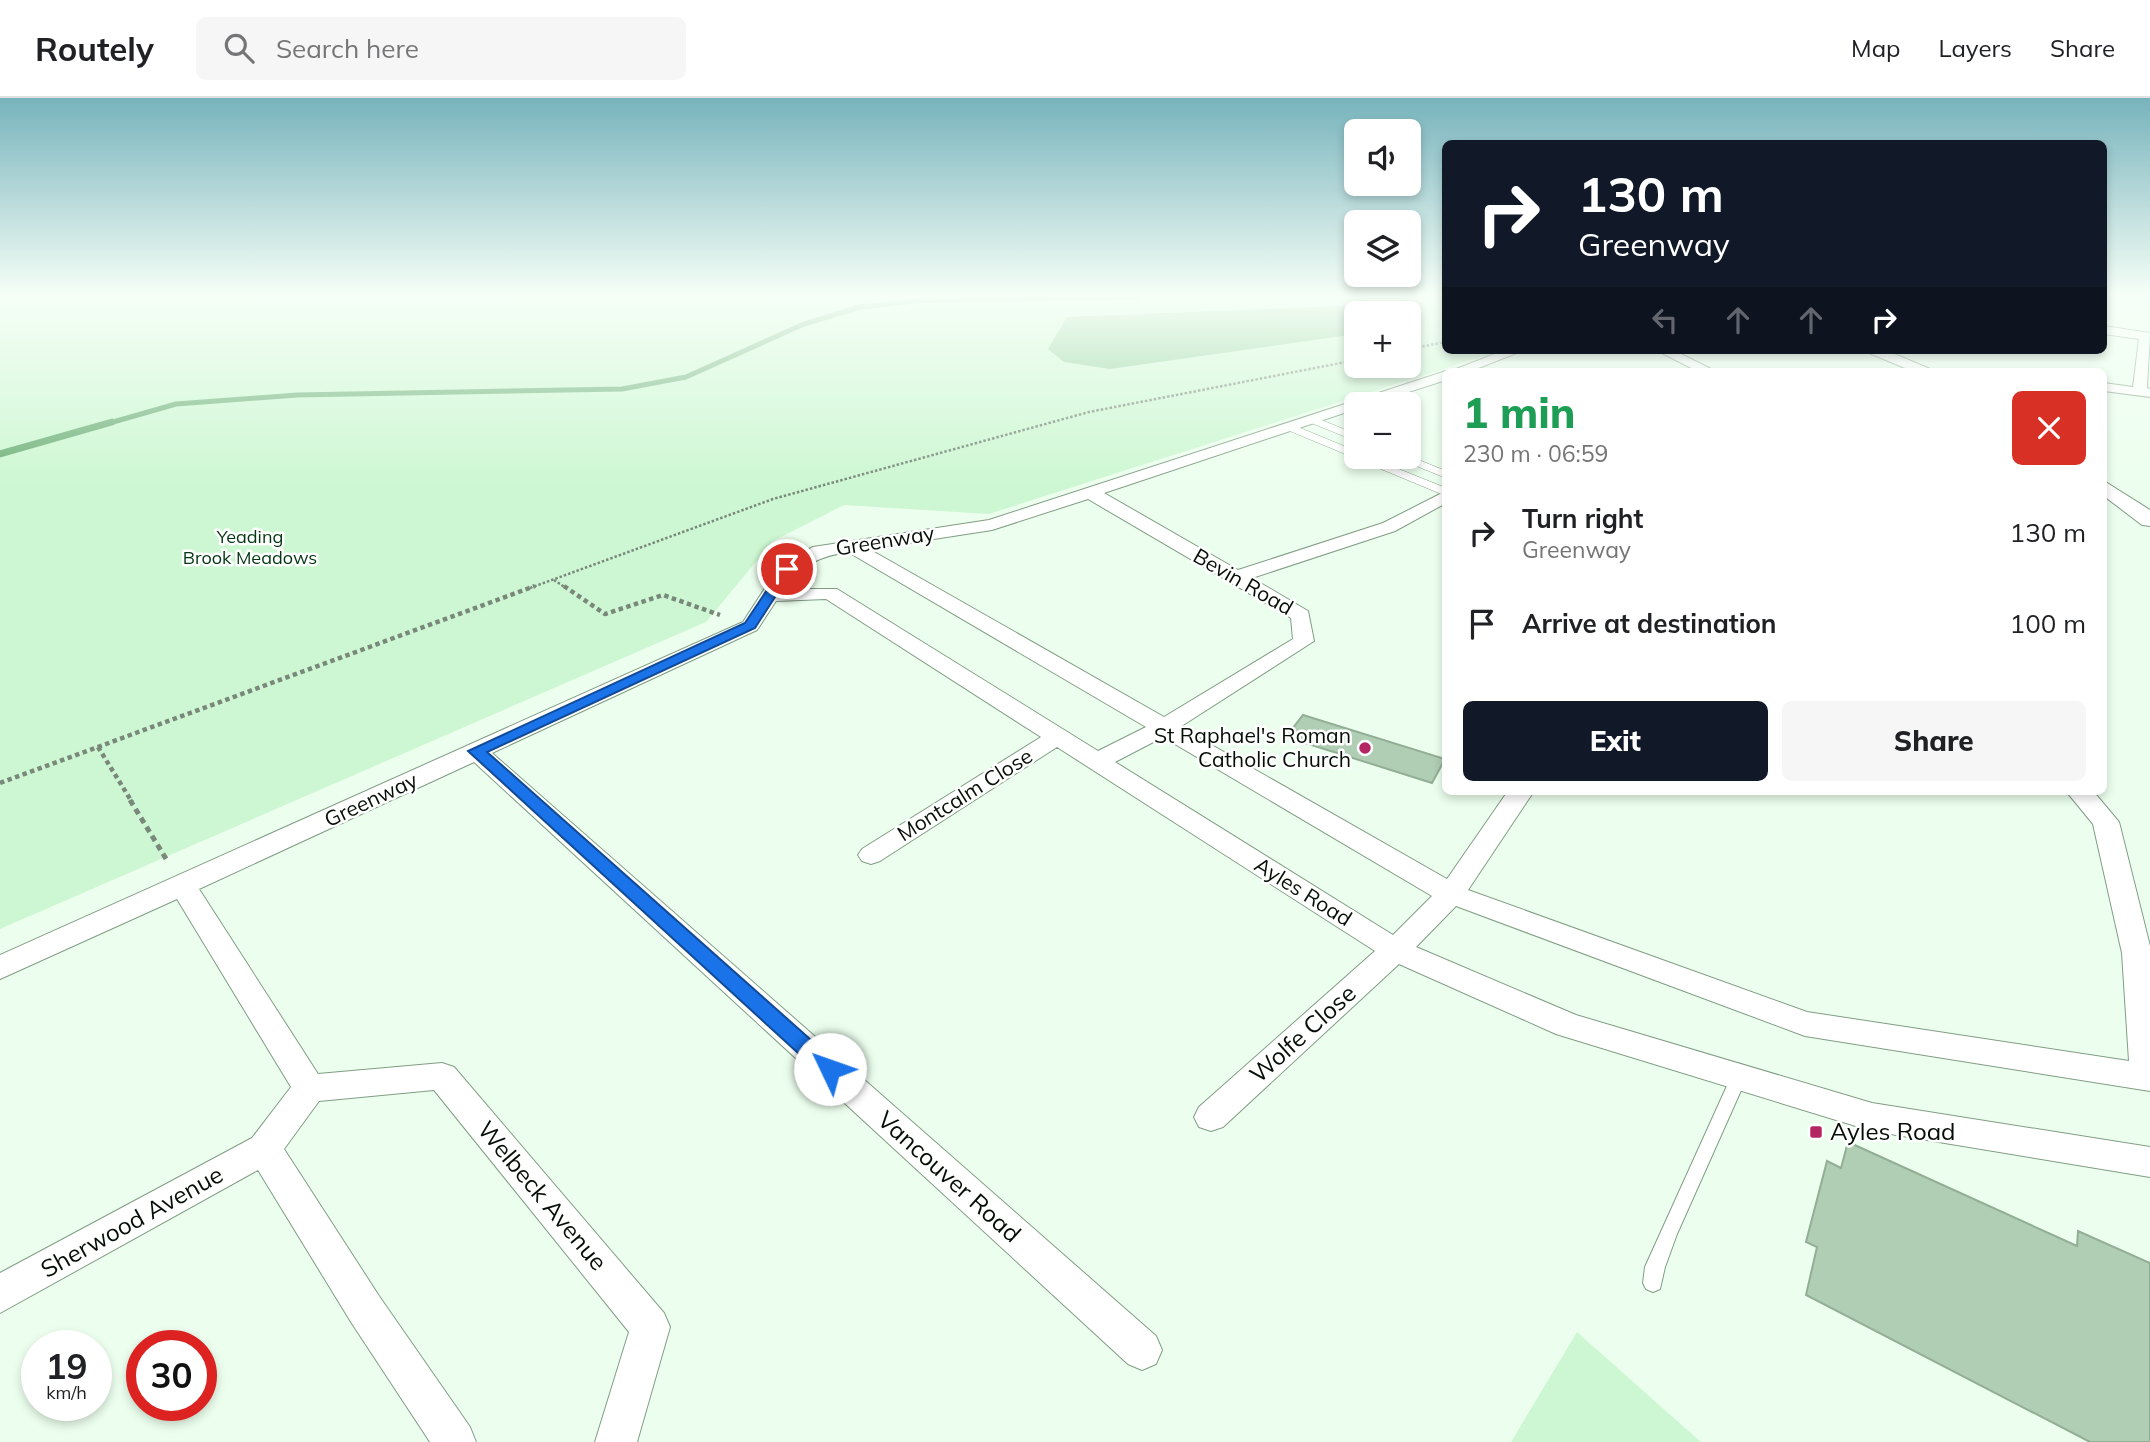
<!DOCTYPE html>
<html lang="en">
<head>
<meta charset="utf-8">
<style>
	body { margin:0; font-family:Mulish,sans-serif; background:#f6f6f6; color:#202124; height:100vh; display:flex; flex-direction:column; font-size:26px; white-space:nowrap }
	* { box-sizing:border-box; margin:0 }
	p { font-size:23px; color:#757577 }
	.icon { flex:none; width:38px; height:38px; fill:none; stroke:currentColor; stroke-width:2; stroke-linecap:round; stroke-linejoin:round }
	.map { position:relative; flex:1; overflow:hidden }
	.details { position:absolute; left:1442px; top:270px; width:665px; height:427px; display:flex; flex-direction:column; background:#fff; border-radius:10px; box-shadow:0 4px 10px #0003 }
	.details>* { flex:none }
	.top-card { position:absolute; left:1442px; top:42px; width:665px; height:214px; border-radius:10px; box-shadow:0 4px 10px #0003; background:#111827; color:#fff; overflow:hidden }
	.fabs { position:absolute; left:1344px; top:21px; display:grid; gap:14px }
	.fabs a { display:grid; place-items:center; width:77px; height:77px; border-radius:10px; background:#fff; box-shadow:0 4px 10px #0003; font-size:35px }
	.speed { position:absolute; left:21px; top:1232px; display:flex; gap:14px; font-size:35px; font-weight:700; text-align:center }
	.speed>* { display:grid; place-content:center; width:91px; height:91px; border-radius:50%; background:#fff; box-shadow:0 4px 10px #0003; line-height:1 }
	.speed small { font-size:18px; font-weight:400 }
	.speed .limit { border:10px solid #d22; background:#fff; color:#111 }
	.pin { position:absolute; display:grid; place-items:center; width:60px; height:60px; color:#fff; margin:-30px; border:4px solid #fff; border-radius:50%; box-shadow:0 2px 7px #0007 }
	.me { position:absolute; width:77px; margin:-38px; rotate:312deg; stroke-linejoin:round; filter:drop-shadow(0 0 5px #0008) }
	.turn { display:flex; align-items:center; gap:24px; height:147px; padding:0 21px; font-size:32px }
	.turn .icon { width:91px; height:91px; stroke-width:2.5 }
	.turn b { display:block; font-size:49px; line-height:60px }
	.lanes { display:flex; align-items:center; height:66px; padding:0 21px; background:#0003; justify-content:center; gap:35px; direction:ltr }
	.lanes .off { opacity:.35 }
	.round { display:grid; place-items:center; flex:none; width:74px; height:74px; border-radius:10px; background:#f6f6f6 }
	.summary { display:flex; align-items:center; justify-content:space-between; height:119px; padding:0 21px }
	h1 { font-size:42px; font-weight:800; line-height:52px; color:#1e9e55 }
	.primary-button { display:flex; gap:14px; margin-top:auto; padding:14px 21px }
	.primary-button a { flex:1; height:80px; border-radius:10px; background:#111827; color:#fff; font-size:28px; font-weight:800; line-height:80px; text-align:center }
	.primary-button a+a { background:#f6f6f6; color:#202124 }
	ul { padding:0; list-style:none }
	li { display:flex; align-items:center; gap:21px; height:91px; padding:0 21px }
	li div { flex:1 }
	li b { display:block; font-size:26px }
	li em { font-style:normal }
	header { display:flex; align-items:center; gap:42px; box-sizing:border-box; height:98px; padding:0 35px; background:#fff; border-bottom:2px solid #e0e0e0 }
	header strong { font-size:33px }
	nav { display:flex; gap:38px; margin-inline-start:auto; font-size:24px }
	.search { width:490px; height:63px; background:#f6f6f6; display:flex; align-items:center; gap:18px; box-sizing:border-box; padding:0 24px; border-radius:10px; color:#757577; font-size:26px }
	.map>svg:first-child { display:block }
	.green { fill:#cdf7d2; fill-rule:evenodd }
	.forest { fill:#8cce95 }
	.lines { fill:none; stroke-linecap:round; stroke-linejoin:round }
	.stream-far1 { stroke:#6fb179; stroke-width:5 }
	.stream { stroke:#6fb179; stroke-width:7 }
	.building { fill:#b0ceb3; stroke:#92ae95; stroke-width:2 }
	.service-casing { stroke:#819d84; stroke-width:2 }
	.pedestrian-casing { stroke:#819d84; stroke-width:1 }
	.minor-casing { stroke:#819d84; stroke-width:2 }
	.tertiary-casing { stroke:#819d84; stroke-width:2 }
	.path-far2 { stroke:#7a887b; stroke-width:2.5; stroke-dasharray:2.5 2; stroke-linecap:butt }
	.path-far1 { stroke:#7a887b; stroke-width:4.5; stroke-dasharray:4.5 3.5; stroke-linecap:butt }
	.path { stroke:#7a887b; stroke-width:5; stroke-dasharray:6 4.5; stroke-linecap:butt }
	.service { fill:#fff; fill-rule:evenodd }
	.pedestrian { fill:#fff; fill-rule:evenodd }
	.minor { fill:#fff; fill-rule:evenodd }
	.tertiary { fill:#fff; fill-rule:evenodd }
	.route { fill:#1a73e8; stroke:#114b97; stroke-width:2 }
	.poi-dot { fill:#b32863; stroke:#fff; stroke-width:2.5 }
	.labels { text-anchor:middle; stroke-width:5; stroke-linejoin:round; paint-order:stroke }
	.far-park-label { font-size:18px; fill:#033612; stroke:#fff }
	.street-label { font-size:21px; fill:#050e06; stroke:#fff }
	.poi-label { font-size:21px; fill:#050e06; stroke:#fff; text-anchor:end }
	.near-street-label { font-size:24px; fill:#050e06; stroke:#fff }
	.near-poi-label { font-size:24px; fill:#050e06; stroke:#fff; text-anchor:start }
</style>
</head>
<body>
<header>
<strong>Routely</strong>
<div class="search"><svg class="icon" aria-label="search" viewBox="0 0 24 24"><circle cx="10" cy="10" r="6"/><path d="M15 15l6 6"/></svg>Search here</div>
<nav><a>Map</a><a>Layers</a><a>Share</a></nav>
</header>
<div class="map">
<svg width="2150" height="1344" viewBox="0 0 2150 1344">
	<rect width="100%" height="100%" fill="#ecffee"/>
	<g class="green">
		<path d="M0 199H1445L1446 252H1502L989 416 844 407 773 443 706 524 0 831ZM1356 215H1409V268H1356Z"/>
		<path d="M1577 1234 1701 1344H1511Z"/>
	</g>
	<path class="forest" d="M1390 206 1389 215H1356V236L1110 271 1064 264 1048 251 1067 219Z"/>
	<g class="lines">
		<path class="stream-far1" d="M106 326 176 306 297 297 622 291 686 279 804 226 860 209 926 202 1136 199"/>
		<path class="stream" d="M0 356 112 324"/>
	</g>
	<g class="building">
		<path d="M1303 617 1445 661 1432 685 1286 639Z"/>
		<path d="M1848 1044 2077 1148 2078 1133 2150 1165V1344H2090L1806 1197 1817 1149 1806 1144 1827 1063 1841 1070Z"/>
	</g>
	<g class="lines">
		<g class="service-casing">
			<path id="service" d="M1739 972 1745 974 1747 979 1677 1136 1665 1169 1660 1191 1653 1194 1646 1191 1643 1185 1645 1169 1731 979 1733 974Z"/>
		</g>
		<g class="pedestrian-casing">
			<g id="pedestrian">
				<path d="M1306 319H1314L1356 336V343L1306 323Z"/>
				<path d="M1285 327H1293L1356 353V359H1369L1446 390V398L1285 331Z"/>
				<path d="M1409 358 1446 373V380L1394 359Z"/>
			</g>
		</g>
		<g class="minor-casing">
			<g id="minor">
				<path d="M2104 228 2150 235 2147 290 2150 291V299L2104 293V285L2133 289 2139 241 2104 236Z"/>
				<path d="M1505 252H1524L1471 273H1451Z"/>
				<path d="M1656 252H1673L1715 273H1697Z"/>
				<path d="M1446 273V282L1371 306H1356V311L1104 395 1238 472 1383 425 1446 393V405L1395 433 1252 480 1308 513 1314 543 1180 629 1447 781 1508 693H1534L1468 792 1807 914 2129 963 2122 855 2093 726 2066 693H2093L2119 724 2150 848V993L1805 938 1456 808 1416 849 1576 917 1872 1005 2150 1049V1079L1872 1033 1556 936 1399 866 1223 1029 1211 1033 1199 1029 1194 1019 1199 1009 1375 853 1057 649 880 763 871 766 862 763 858 757 862 751 1041 639 826 501 776 503 757 532 492 655 1156 1238 1162 1252 1156 1266 1142 1272 1128 1266 474 664 199 791 318 976 442 965 454 969 664 1215 670 1229 637 1344H595L629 1234 434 992 319 1003 284 1051 379 1198 470 1329 476 1344H430L351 1224 258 1072 0 1215V1175L252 1040 291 989 177 801 0 881V857L743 524 780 467 813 449 989 422ZM1088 401 1291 520 1293 541 1164 619 869 451 992 432ZM848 454 1146 629 1098 653 837 491H784C799 467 821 458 848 454ZM1163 639 1432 798 1393 837 1115 664Z"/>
			</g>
		</g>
		<g class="tertiary-casing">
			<g id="tertiary">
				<path d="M1862 252H1885L1935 273H1912Z"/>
				<path d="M2104 383 2150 412V428L2142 427 2104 398Z"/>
			</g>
		</g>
		<g class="path-far2">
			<path d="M1409 251 1446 244"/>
			<path d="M554 482 566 490"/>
			<path d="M530 490 773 401 1089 314 1356 262"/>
		</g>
		<g class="path-far1">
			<path d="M564 488 605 516 663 497 720 517"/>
			<path d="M98 649 132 704"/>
			<path d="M0 685 535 488"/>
		</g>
		<path class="path" d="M130 702 168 764"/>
		<use href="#service" class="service"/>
		<use href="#pedestrian" class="pedestrian"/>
		<use href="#minor" class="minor"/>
		<use href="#tertiary" class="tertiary"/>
	</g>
	<linearGradient id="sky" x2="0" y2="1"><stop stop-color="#77b3bc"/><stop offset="0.51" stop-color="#f6fff7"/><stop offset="1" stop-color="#f6fff7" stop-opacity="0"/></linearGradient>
	<rect width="2150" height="387" fill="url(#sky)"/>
	<path class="route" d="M783 468 793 471 755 530 487 654 837 965 840 971 837 977 830 980 822 977 468 653 745 525Z"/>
	<g class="poi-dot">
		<circle cx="1365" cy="650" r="7"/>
		<rect x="1809" y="1027" width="14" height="14" rx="3.5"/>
	</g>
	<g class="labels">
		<g class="far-park-label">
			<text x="250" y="445">Yeading<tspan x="250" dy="21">Brook Meadows</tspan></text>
		</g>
		<g class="street-label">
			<text transform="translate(885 443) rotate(-9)" y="7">Greenway</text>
			<text transform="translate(1243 484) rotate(30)" y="7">Bevin Road</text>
			<text transform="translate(965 697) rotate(-32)" y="7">Montcalm Close</text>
			<text transform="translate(371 702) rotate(-25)" y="7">Greenway</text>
			<text transform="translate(1303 794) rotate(32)" y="7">Ayles Road</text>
		</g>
		<g class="poi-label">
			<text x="1351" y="645">St Raphael's Roman<tspan x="1351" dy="24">Catholic Church</tspan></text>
		</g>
		<g class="near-street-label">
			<text transform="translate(1303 936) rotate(-42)" y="8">Wolfe Close</text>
			<text transform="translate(949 1079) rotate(42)" y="8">Vancouver Road</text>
			<text transform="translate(542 1098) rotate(50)" y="8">Welbeck Avenue</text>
			<text transform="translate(132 1124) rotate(-29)" y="8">Sherwood Avenue</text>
		</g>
		<g class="near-poi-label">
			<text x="1830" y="1042">Ayles Road</text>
		</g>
	</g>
</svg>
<div class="fabs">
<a><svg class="icon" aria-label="sound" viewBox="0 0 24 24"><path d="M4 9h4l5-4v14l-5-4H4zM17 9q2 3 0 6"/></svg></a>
<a><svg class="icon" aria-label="layers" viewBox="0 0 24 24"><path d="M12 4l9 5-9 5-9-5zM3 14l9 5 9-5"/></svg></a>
<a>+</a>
<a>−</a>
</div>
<div class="speed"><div>19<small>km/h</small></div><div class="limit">30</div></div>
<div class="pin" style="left:787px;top:471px;background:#d93025"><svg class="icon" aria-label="arrive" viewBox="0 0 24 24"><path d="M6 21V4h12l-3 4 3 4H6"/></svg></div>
<svg class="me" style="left:830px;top:971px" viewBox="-20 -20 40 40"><circle r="19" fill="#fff"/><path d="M0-13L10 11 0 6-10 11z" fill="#1a73e8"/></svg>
<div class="top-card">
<div class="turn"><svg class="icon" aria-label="right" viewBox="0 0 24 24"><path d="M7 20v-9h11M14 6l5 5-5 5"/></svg><div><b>130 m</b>Greenway</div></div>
<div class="lanes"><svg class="icon off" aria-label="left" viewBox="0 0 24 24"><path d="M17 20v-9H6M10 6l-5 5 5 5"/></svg><svg class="icon off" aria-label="ahead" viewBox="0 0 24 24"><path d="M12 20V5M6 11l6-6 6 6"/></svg><svg class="icon off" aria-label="ahead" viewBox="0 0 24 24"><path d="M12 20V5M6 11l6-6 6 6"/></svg><svg class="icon" aria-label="right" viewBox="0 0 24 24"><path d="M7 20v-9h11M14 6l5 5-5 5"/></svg></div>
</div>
<section class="details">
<div class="summary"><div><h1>1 min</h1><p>230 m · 06:59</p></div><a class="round" style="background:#d93025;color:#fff"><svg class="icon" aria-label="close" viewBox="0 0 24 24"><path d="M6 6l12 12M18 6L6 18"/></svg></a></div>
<ul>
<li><svg class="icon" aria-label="right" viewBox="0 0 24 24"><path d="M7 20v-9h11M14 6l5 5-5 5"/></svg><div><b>Turn right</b><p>Greenway</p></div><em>130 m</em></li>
<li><svg class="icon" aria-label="arrive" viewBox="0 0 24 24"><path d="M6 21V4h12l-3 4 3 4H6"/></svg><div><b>Arrive at destination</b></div><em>100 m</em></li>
</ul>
<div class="primary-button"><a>Exit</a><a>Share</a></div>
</section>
</div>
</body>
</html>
